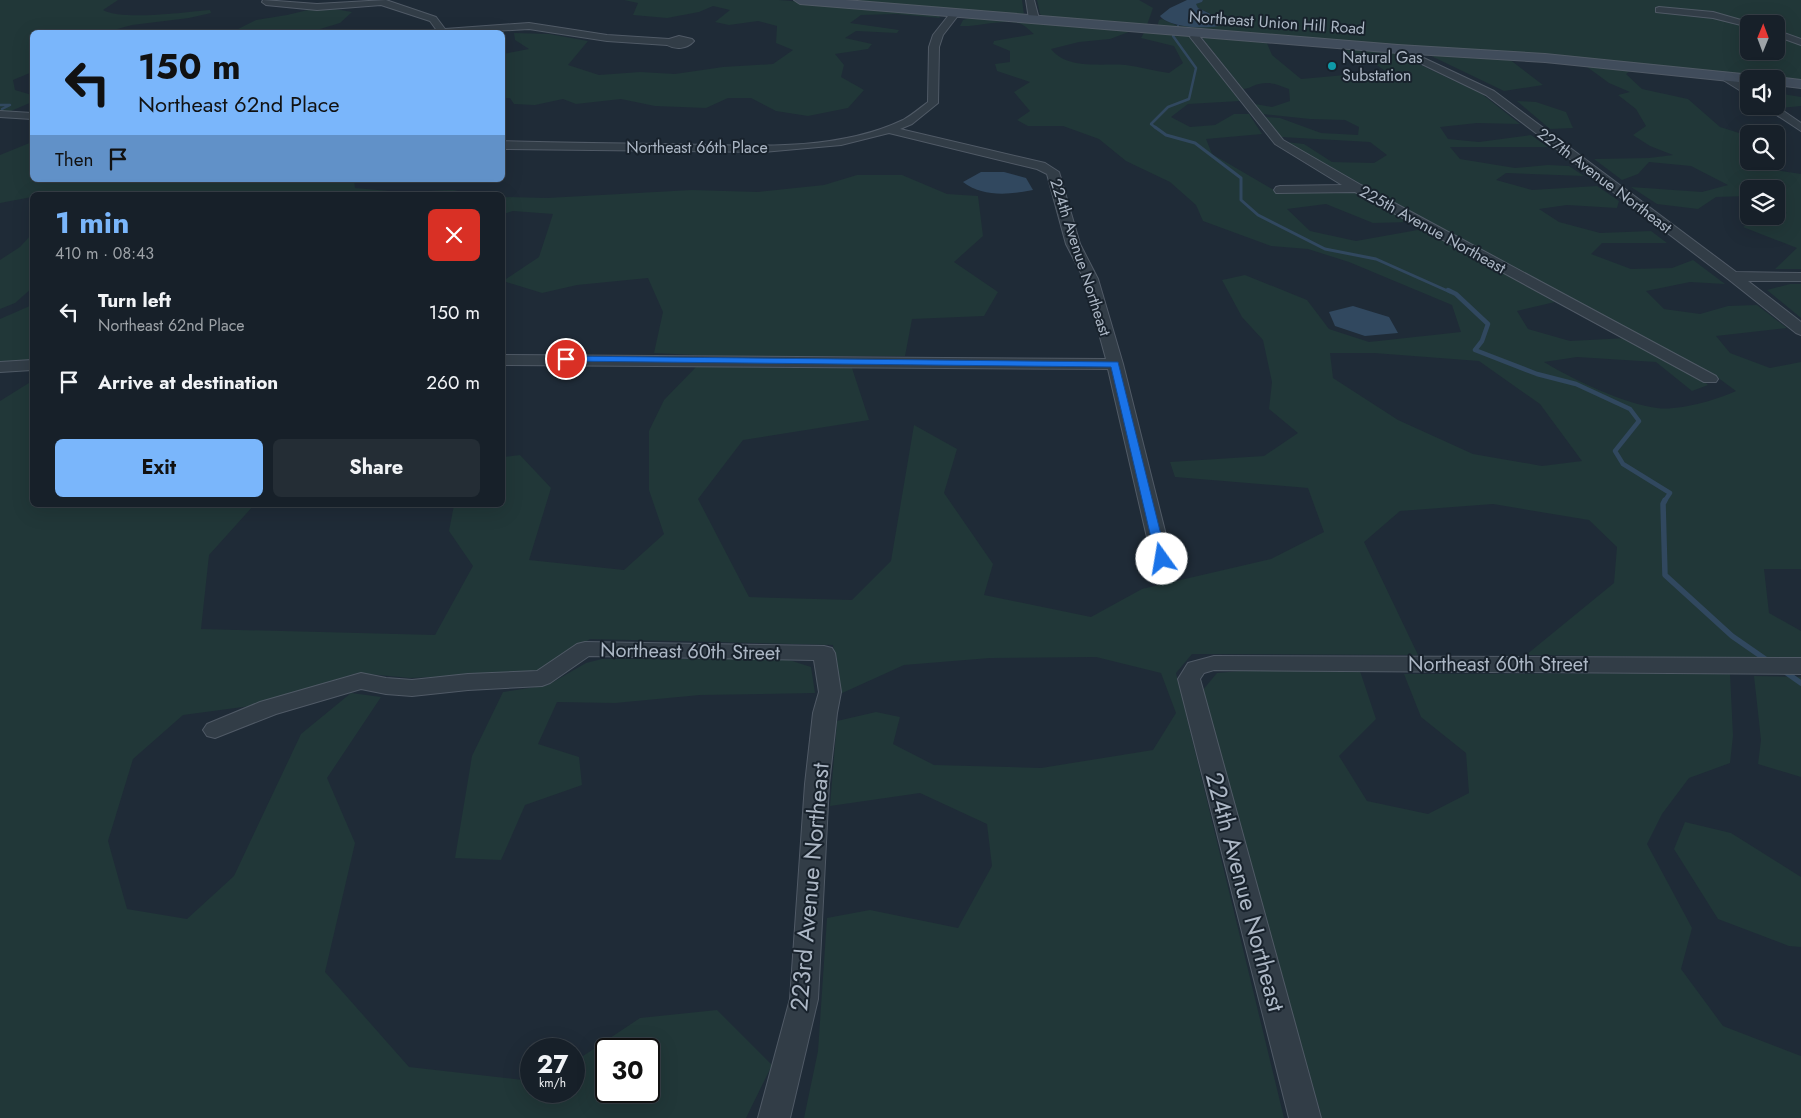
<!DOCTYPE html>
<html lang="en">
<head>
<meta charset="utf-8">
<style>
	body { margin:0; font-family:Jost,sans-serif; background:#242d35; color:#f1f3f6; height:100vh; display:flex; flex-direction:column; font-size:19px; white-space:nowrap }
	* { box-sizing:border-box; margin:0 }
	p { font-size:16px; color:#9ea3a8 }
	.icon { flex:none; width:28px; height:28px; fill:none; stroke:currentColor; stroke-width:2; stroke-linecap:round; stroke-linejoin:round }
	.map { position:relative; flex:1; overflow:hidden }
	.sheet { position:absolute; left:30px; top:192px; width:475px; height:315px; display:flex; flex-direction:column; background:#172029; border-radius:8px; box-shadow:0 5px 20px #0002,0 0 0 1px #363e46 }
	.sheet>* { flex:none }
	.top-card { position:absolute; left:30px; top:30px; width:475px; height:152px; border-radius:8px; box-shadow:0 5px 20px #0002,0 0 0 1px #363e46; background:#7ab6fb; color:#111; overflow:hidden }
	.needle { width:32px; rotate:1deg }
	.fabs { position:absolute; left:1740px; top:15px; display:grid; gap:10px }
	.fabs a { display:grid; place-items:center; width:45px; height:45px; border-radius:8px; background:#172029; box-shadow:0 5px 20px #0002,0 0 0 1px #363e46; font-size:25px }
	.speed { position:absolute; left:520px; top:1038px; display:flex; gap:10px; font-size:25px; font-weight:700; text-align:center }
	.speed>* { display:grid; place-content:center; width:65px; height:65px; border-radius:50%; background:#172029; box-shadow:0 5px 20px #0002,0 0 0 1px #363e46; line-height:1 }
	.speed small { font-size:12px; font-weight:400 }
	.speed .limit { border:2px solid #111; border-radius:8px; background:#fff; color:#111 }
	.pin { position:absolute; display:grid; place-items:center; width:42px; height:42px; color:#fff; margin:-21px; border:2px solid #fff; border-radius:50%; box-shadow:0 1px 5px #0007 }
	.me { position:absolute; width:55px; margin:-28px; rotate:347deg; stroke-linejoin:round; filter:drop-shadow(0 0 4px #0008) }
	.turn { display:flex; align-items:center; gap:18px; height:105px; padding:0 25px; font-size:22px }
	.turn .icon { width:65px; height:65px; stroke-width:2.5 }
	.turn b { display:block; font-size:35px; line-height:42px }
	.then { display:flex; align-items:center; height:48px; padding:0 25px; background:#0003; gap:10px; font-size:19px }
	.round { display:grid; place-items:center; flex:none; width:52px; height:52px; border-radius:8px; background:#242d35 }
	.headline { display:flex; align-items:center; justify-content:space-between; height:85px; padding:0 25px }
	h1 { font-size:30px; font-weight:700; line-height:38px; color:#7ab6fb }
	.button { display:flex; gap:10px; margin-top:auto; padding:10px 25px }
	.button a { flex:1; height:58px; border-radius:8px; background:#7ab6fb; color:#111; font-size:20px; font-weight:700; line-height:58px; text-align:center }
	.button a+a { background:#242d35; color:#f1f3f6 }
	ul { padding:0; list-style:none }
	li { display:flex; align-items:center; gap:15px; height:70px; padding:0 25px }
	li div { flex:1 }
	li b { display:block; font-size:19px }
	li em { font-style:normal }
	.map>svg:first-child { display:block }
	.green { fill:#213738; fill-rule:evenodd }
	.water { fill:#31485f }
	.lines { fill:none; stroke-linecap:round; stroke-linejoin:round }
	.stream-far3 { stroke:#31485f; stroke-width:2.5 }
	.stream-far2 { stroke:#31485f; stroke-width:3 }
	.stream-far1 { stroke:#31485f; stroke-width:4.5 }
	.stream { stroke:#31485f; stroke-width:5.5 }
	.street-casing { stroke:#505a66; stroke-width:2 }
	.secondary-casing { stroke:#505a66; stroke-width:2 }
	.street { fill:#323d47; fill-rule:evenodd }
	.secondary { fill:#404c5b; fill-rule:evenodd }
	.route { fill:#1a73e8; stroke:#114b97 }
	.culture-dot { fill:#0f9aa8; stroke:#18222c; stroke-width:2 }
	.labels { text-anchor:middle; stroke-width:4; stroke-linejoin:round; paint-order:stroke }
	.far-street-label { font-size:16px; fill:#acb7c5; stroke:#18222c }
	.far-poi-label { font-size:16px; fill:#acb7c5; stroke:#18222c; text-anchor:start }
	.street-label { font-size:20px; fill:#acb7c5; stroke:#18222c }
	.near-street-label { font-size:24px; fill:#acb7c5; stroke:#18222c }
</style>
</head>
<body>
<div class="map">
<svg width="1801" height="1118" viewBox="0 0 1801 1118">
	<rect width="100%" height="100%" fill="#1f2b37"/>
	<g class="green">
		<path d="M0 0H118L103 10C123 21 185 12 210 10L211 13 189 18 132 25 106 32H32V72L13 80 15 90 32 95V102L11 111H0Z"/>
		<path d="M624 0H779L937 13 940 18 896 14 861 15 850 23 899 30 897 33 856 31 845 38 872 44 868 49 835 54 844 65 841 77 864 90 848 108 808 116 776 111 751 98H728L706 108 655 106 621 99 576 104 563 99 535 105 514 104 510 98H503V54L529 49 515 40 514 33 549 34 588 41 568 65 599 75 640 72 675 74 723 67 773 64 793 50 776 43 777 26 758 21 729 25 715 22 730 10 713 6 699 12 667 18 633 15 638 3Z"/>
		<path d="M846 0H1022L1024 15Z"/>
		<path d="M1037 0H1139L1153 8 1147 25H1142L1043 16 1040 14Z"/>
		<path d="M1203 0H1801V84L1776 79H1752L1157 27 1159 20 1162 19 1178 26 1228 22 1198 8 1195 4 1202 2ZM1749 24H1776V51H1749Z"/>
		<path d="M312 9H335L352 12 340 23 320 29 336 31 355 29 411 32H232L256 20 287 15Z"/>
		<path d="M977 16 1134 30 1110 39 1079 42 1051 49C1067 70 1102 63 1126 65 1140 67 1155 71 1169 73L1183 63 1174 46 1141 38 1145 31 1190 35V37L1240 101 1188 104 1171 117 1190 127 1215 125 1234 114H1249L1262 134 1206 139 1212 154 1279 193 1356 191 1410 222 1373 223 1326 204 1287 209 1310 231 1356 241 1423 229 1555 302 1517 311 1528 329 1570 341 1627 338 1700 377 1708 385 1692 391 1656 362 1577 357 1544 362C1572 379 1624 404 1657 408 1678 411 1717 400 1736 391L1717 377 1457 237 1285 142 1304 144 1332 162 1374 163 1387 155 1370 142 1281 137 1265 117 1280 118 1321 133 1358 135 1359 127 1345 120 1310 119 1262 114 1255 104 1272 107 1290 101 1289 89C1279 85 1270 81 1259 84 1253 85 1249 89 1243 89L1203 39 1202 36 1266 41 1272 55 1301 79 1345 75 1366 79 1394 77 1368 59 1352 57 1340 47 1391 51 1482 94 1520 124 1477 123 1440 127 1448 139 1479 142 1531 135 1548 147H1450L1460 159 1515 168 1548 165 1569 166 1584 176 1506 173 1496 180 1532 190 1597 186 1619 201 1617 208 1567 205 1539 209 1559 222 1600 233 1651 231 1667 243H1602L1591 254 1631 269 1672 268 1693 260 1725 284 1690 282 1646 291 1664 309 1700 314 1728 306 1757 305 1787 328 1716 336 1730 353 1770 368 1801 362V569H1764L1769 613 1801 631V659L1526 655 1614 583 1617 547 1589 520 1493 504 1400 511 1364 542 1418 655 1192 654 1176 673 1284 1118H804L818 1051 827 918 870 910 958 928 992 866 987 824 920 793 830 806 837 721 876 712 900 717 893 744 934 765 1041 768 1153 750 1176 713 1161 673 1096 657 990 658 904 665 840 694 833 645 590 639 540 672 410 678 357 673 257 705 183 715 133 759 108 841 127 909 187 919 234 876 301 734 351 693 381 697 327 778 355 843 325 972 409 1067 531 1081V1091H574V1062L640 1018 717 1010 772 1065 746 1118H0V401L32 381V505H254L209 555 201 629 435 635 473 566 449 531 454 505H502L503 457 520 455 551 488 529 560 624 570 664 534 649 490V431L664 400 697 366 852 368 869 420 743 440 698 499 749 597 852 600 891 561 914 425 957 449 944 493 993 564 984 595 1091 617 1142 589 1271 559 1324 532 1308 488 1175 477 1170 462 1264 456 1298 433 1269 409 1272 382 1263 340 1242 317 1222 280 1245 275 1307 300 1329 329 1369 342 1461 332 1452 305 1349 262 1308 249 1271 246 1203 221 1196 205 1170 182 1126 161 1099 139 1063 126H1028L1017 120 1030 111 1014 92 1030 82 997 71 995 64 1010 62V51L993 44 994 41 1034 34C1030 31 1026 26 1021 24 1002 18 980 27 960 26L963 20ZM1374 353 1479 361 1540 404 1582 461 1542 466 1473 454 1398 420 1333 378 1330 353ZM606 1049H649V1091H606Z"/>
		<path d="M1425 53 1509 59 1543 85 1504 91Z"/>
		<path d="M1583 64 1633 69 1626 74 1642 89 1688 99 1720 127 1749 136V161H1762L1775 170 1801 174V269H1775L1797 248 1743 227C1758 216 1770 216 1787 213L1776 208V189H1749V196L1716 197 1698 209 1657 204 1631 187 1702 192 1728 185 1691 166 1649 162 1638 174 1622 180 1594 159 1649 158 1673 155 1650 146 1633 135 1646 126 1636 109 1618 95 1630 92 1609 83Z"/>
		<path d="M1776 93 1801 97V106L1780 108 1776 105Z"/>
		<path d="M1517 101 1536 102 1566 112 1573 128 1550 129Z"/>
		<path d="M32 142V180H354L355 188 401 192 453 190 481 195H32V197L0 203V155Z"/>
		<path d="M857 175H902L947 194 978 196 983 236 954 262 998 292 984 316 912 319 905 356H714L654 353 663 312 648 278 577 285 542 293 503 281 539 257 553 214 513 211 503 214V197L547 198 692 190 758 192 824 185Z"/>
		<path d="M32 234V288L15 303 0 309V260L20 247Z"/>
		<path d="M1790 284H1801V318L1767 290Z"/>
		<path d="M32 305V369L27 362H0V319Z"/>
		<path d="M602 659H786L811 667 815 693 700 695 615 703 557 702 538 744 579 757 582 785 525 805 501 860 455 858 472 756 503 692 548 685 586 663Z"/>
		<path d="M1250 670 1360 671 1376 719 1339 756 1367 801 1428 814 1469 793 1466 753 1421 717 1404 674 1730 673 1733 736 1730 763 1689 778 1662 814 1647 844 1692 928 1681 969 1723 1026 1801 1056V1118H1322L1202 691 1217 673Z"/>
		<path d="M1754 676 1801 677V777L1758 764 1761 740Z"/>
		<path d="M1685 822 1731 833 1801 877V947L1789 946 1718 919 1674 849Z"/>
	</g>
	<g class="water">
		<path d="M1187 0H1203L1202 2 1196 4 1198 8 1229 23C1215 30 1170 29 1160 16L1170 8Z"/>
		<path d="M981 172H1004L1026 178 1033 190C1009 195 982 197 963 182Z"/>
		<path d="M1353 306 1389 317 1398 333 1365 336 1335 326 1329 312Z"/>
	</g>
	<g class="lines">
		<g class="stream-far3">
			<path d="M0 105H10L2 109"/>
			<path d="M1156 128 1151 124 1168 107 1189 99 1196 68 1173 36 1178 26"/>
		</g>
		<path class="stream-far2" d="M1155 127 1166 135 1195 143 1241 178V200L1258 215 1325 249 1376 259 1450 292"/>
		<path class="stream-far1" d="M1448 290 1456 294 1488 324 1482 341 1475 350 1537 374 1576 384 1630 409 1639 421 1615 451 1623 464 1670 493 1664 502"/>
		<g class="stream">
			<path d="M1665 500 1663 504 1665 575 1732 636 1768 661"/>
			<path d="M1784 671 1801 683"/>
		</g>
		<g class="street-casing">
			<g id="street">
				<path d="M263 0 317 4 386 0 436 17 445 29 529 23 607 35 669 39 679 36 692 39 694 41C687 49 676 50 667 45L607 41 529 29 476 32H438L430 21 381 5 317 10 266 5 262 2Z"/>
				<path d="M1026 0H1034L1039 19 1037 21 1034 22 1029 19Z"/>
				<path d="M1659 7 1713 12 1755 24H1749V27L1713 18 1656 12V8Z"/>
				<path d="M955 10 960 13 943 35 939 47 938 103 912 124 900 129 1045 163 1059 172 1080 244 1098 279 1123 364 1172 559 1169 563 1162 565 1155 563 1152 559 1108 369 502 365V355L1106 359 1084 279 1066 244 1047 174 1037 169 889 133 841 145 763 152 502 149V141C556 143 609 143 662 144 739 145 832 154 903 120 912 115 920 108 928 102L929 47 933 35 952 11Z"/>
				<path d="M1196 30 1199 31 1200 37 1283 140 1361 185 1716 376 1718 379 1716 382H1704L1355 192 1276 193 1274 190 1276 187 1280 186 1342 185 1275 144 1190 37 1193 31Z"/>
				<path d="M1776 30 1801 39V45L1776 36Z"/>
				<path d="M1398 46 1494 91 1736 272 1801 273V281H1748L1801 322V335L1796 333 1728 279 1486 95 1395 51V47Z"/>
				<path d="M1724 73 1749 88V96L1720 78 1719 76 1720 74Z"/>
				<path d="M1763 106H1776L1801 123V131Z"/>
				<path d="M0 111 32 113V119L0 117Z"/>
				<path d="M32 360V370L0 372V362Z"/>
				<path d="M585 642 824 646 832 648 835 653 841 692 837 713 829 784 818 999 790 1118H758L790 999 805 784 813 713 819 692 814 660 589 656 550 683 542 686 468 690 412 696 386 694 361 689 276 714 215 738 207 736 203 730 207 724 260 702 361 673 386 678 412 680 468 674 537 671 577 644Z"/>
				<path d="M1214 656 1801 658V674L1214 670 1204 673 1200 679 1321 1118H1289L1178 679 1188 663Z"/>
			</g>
		</g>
		<g class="secondary-casing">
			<g id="secondary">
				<path d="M794 0H845L1398 45 1545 54 1752 75 1759 79H1749V83L1545 62 1398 53 800 4Z"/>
				<path d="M1776 77 1801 80V88L1776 85V79H1770Z"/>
			</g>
		</g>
		<use href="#street" class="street"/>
		<use href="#secondary" class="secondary"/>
	</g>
	<path class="route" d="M566 356 1118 362 1167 559 1162 563 1156 559 1111 367 563 361V357Z"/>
	<circle class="culture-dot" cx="1332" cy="66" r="5"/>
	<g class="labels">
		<g class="far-street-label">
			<text transform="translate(1277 22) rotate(4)" y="6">Northeast Union Hill Road</text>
			<text x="697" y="153">Northeast 66th Place</text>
			<text transform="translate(1605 180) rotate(37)" y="6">227th Avenue Northeast</text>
			<text transform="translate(1433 229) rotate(29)" y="6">225th Avenue Northeast</text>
			<text transform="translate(1081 257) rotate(72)" y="6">224th Avenue Northeast</text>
		</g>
		<g class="far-poi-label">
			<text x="1342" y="63">Natural Gas<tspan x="1342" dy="18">Substation</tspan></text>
		</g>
		<g class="street-label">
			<text transform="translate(690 651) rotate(1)" y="7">Northeast 60th Street</text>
			<text x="1498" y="671">Northeast 60th Street</text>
		</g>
		<g class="near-street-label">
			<text transform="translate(810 887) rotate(-85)" y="8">223rd Avenue Northeast</text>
			<text transform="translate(1245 892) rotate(75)" y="8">224th Avenue Northeast</text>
		</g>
	</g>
</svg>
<div class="fabs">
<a><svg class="needle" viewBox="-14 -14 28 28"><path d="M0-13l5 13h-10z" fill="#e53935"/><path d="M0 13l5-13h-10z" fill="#9ea3a8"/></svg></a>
<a><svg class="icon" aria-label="sound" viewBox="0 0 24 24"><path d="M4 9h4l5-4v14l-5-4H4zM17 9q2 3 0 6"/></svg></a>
<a><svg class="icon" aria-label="search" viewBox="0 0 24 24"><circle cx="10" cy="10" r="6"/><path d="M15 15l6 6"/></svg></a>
<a><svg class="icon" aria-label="layers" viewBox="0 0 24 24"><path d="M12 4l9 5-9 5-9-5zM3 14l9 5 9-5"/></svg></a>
</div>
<div class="speed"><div>27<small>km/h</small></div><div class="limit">30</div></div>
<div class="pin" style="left:566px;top:359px;background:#d93025"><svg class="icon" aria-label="arrive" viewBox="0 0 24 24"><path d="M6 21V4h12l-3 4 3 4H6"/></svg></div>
<svg class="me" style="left:1162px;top:559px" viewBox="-20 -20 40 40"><circle r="19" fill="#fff"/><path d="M0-13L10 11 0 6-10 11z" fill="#1a73e8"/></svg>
<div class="top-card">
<div class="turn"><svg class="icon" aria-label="left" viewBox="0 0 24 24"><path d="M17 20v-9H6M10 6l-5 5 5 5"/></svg><div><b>150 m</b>Northeast 62nd Place</div></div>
<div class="then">Then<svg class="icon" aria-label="arrive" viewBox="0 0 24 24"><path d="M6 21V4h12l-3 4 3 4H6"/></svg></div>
</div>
<section class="sheet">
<div class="headline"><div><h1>1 min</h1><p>410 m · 08:43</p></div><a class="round" style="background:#d93025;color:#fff"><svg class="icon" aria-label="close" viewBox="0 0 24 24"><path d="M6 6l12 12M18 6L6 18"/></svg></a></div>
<ul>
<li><svg class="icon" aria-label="left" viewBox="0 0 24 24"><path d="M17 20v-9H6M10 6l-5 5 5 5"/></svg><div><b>Turn left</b><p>Northeast 62nd Place</p></div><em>150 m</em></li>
<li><svg class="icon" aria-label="arrive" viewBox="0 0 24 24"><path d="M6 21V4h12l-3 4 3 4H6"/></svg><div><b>Arrive at destination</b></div><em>260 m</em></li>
</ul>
<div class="button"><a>Exit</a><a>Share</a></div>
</section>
</div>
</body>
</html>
